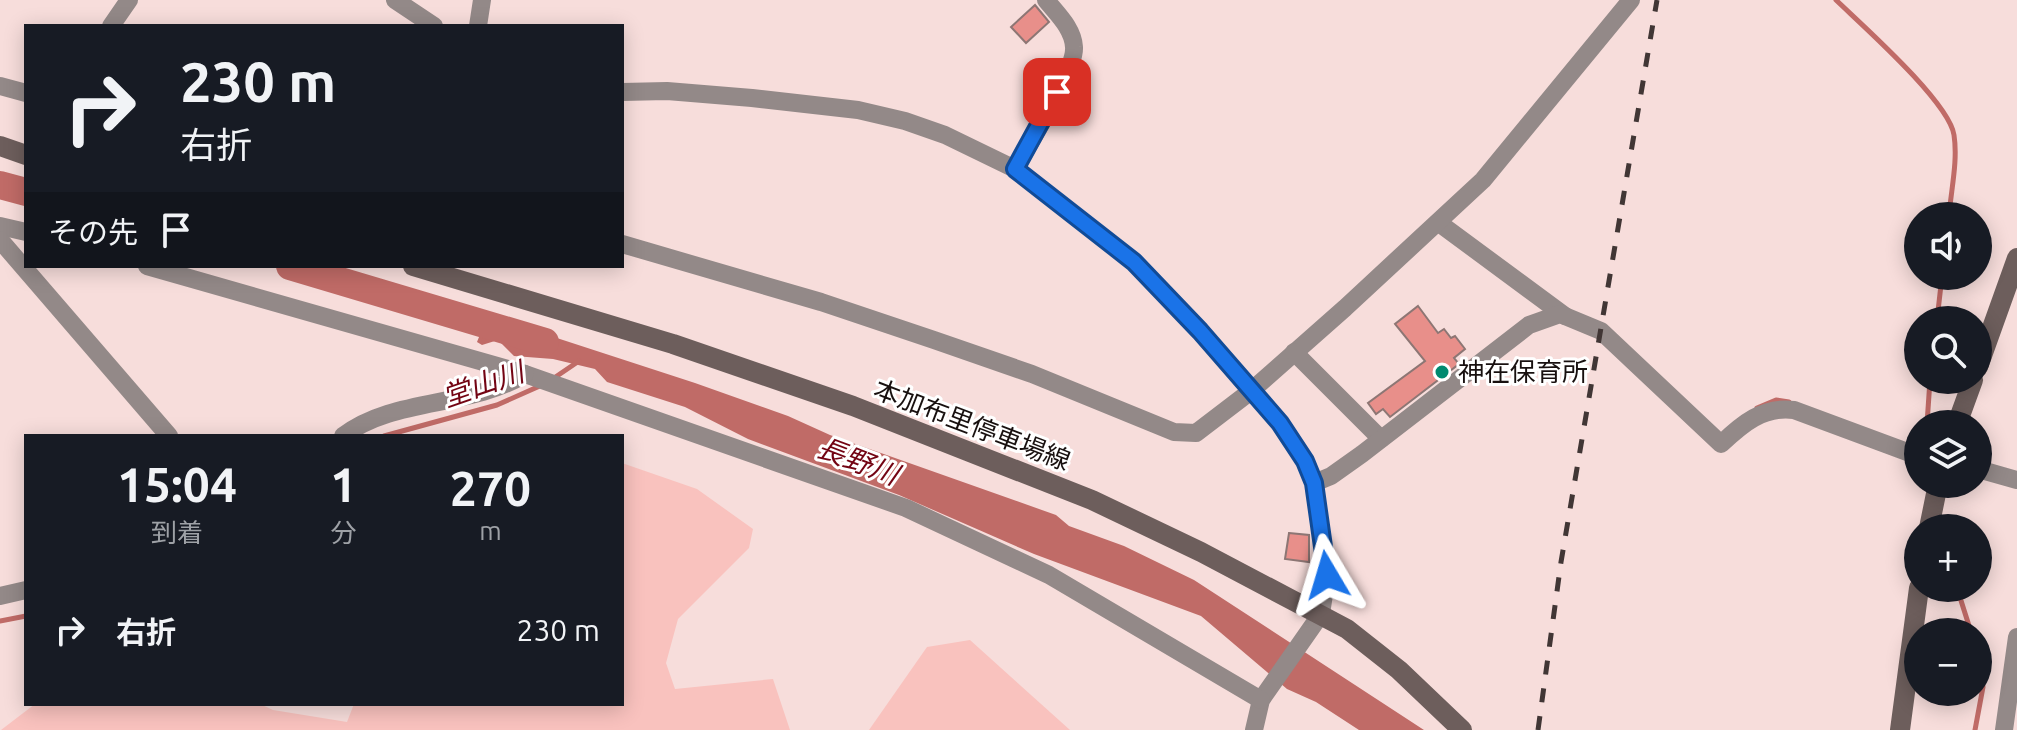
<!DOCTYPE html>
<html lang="ja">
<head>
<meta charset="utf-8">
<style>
	body { margin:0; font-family:Ubuntu,"Noto Sans JP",sans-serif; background:#20242c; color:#f1f3f6; height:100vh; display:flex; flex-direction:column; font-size:30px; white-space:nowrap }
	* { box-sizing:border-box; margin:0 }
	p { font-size:26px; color:#9ea1a6 }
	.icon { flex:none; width:44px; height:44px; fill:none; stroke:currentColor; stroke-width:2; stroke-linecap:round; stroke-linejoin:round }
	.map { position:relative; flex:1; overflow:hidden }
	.details { position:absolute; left:24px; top:434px; width:600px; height:272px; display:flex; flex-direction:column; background:#171b24; border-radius:0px; box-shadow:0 4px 20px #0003 }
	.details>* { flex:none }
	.top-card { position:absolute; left:24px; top:24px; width:600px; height:244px; border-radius:0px; box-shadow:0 4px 20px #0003; background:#171b24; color:#f1f3f6; overflow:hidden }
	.tools { position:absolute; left:1904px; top:202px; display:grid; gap:16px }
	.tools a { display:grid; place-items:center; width:88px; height:88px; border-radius:50%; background:#171b24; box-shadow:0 4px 20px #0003; font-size:40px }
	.pin { position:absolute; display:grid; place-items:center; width:68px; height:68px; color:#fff; margin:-34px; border-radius:16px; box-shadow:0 4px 12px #0006 }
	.me { position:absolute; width:88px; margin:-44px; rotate:353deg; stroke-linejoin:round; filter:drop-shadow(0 0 6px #0008) }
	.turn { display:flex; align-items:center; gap:28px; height:168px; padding:0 24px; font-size:36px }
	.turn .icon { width:104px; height:104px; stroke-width:2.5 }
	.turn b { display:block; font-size:56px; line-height:68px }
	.then { display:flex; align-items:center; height:76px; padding:0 24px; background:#0003; gap:16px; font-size:30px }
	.eta { display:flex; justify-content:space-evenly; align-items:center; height:136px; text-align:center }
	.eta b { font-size:48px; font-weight:700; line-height:56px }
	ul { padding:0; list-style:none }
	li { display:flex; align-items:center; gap:24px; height:120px; padding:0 24px }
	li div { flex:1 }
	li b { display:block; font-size:30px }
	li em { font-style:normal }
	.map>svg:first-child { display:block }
	.green { fill:#f9c2be }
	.water { fill:#c06b67 }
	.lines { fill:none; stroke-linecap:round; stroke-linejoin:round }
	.stream { stroke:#c06b67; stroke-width:5 }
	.river { stroke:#c06b67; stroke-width:28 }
	.building { fill:#e88f8a; stroke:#8d7674; stroke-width:2 }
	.street { stroke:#938988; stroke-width:18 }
	.secondary { stroke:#6d5e5c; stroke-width:20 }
	.rail { stroke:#413635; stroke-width:5; stroke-dasharray:14 14; stroke-linecap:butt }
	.route-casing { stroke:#114b97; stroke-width:20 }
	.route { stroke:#1a73e8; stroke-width:14 }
	.poi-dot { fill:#00896f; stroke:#fff; stroke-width:3 }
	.labels { text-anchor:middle; stroke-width:6; stroke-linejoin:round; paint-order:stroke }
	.poi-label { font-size:26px; fill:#18100f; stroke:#fff; text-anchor:start }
	.street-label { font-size:26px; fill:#18100f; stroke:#fff }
	.water-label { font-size:28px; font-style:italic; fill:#730413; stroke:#fff }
</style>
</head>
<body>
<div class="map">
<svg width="2017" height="730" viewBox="0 0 2017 730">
	<rect width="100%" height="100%" fill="#f7dddb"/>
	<g class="green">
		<path d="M622 463 697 489 753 529 749 548 678 619 666 663 675 689 773 679 790 730H1L35 704H260L273 710 347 722 354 704H622Z"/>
		<path d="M970 640 1070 730H869L927 647Z"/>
	</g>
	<path class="water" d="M520 326 695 383 788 416 830 435 1056 515 1069 526 1124 546 1194 580 1424 730H1359L1316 702 1287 689 1201 616 1034 554 899 495 748 439 685 407 607 382 595 369 553 359 514 356 498 340 482 345 477 342 483 327 503 334Z"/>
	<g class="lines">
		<g class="stream">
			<path d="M1836 0C1863 26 1949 102 1954 135 1958 161 1951 190 1949 216"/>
			<path d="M1937 320 1942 276"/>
			<path d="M554 378 579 361"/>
			<path d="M1757 408 1776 400 1789 402"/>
			<path d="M1927 424 1930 380"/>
			<path d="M384 436 497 405 542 385"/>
			<path d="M1957 588 1971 632"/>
			<path d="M0 621 26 616"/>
			<path d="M1975 730 1983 687 1978 653"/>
		</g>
		<g class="river">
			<path d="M0 185 26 192"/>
			<path d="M290 266 545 342"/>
		</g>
	</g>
	<g class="building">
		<path d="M1035 5 1049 22 1026 43 1011 27Z"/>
		<path d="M1418 306 1438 333 1444 329 1451 338 1455 336 1465 349 1454 358 1459 364 1390 417 1383 409 1376 414 1368 403 1425 361 1395 324Z"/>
		<path d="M1289 533 1309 535V562L1285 559Z"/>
	</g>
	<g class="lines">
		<g class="street">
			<path d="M395 0 434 26"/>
			<path d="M111 26 129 0"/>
			<path d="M478 26 482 0"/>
			<path d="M0 86 26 93"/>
			<path d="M622 92 667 91 752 98 858 110 905 121 945 135 1015 169 1134 262 1200 331 1280 423 1305 461 1314 483 1327 575 1321 614 1261 700 1254 730"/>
			<path d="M1015 169C1028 145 1076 70 1074 47 1073 28 1057 14 1046 0"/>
			<path d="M1439 223 1565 316"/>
			<path d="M0 226 26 232"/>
			<path d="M0 240 169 436"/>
			<path d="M622 244 821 302 934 340 1032 374 1174 432 1196 433 1251 391 1345 308 1483 180 1631 0"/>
			<path d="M147 266 525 374 906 508 1049 575 1261 700"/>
			<path d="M1294 352 1381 439"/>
			<path d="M343 436C394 397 470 408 525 374"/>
			<path d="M1978 469 2017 480"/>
			<path d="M1314 483 1331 476 1362 454 1529 325 1560 314 1601 331 1721 444C1742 424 1763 406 1794 410L1918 456"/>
			<path d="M0 596 26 590"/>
			<path d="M2004 730 2017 637"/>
		</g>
		<g class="secondary">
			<path d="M0 146 26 155"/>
			<path d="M413 266 673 344 853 406 1092 500 1201 552 1347 629 1399 670 1462 730"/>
			<path d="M1978 367 2017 258"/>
			<path d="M1957 424 1973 380"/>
			<path d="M1929 528 1938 484"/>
			<path d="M1900 730 1919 588"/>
		</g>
		<path class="rail" d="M1538 730 1561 562 1657 0"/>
	</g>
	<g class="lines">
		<g class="route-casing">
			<path id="route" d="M1057 92 1015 169 1134 262 1200 331 1280 423 1305 461 1314 483 1327 575"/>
		</g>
		<use href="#route" class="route"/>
	</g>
	<circle class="poi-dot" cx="1442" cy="372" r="8"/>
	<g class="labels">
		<g class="poi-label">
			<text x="1458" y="381">神在保育所</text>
		</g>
		<g class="street-label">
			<text transform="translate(972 425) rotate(21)" y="9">本加布里停車場線</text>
		</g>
		<g class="water-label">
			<text transform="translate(483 384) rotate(-19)" y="10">堂山川</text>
			<text transform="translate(858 461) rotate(21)" y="10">長野川</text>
		</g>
	</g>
</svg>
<div class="tools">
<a><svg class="icon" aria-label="sound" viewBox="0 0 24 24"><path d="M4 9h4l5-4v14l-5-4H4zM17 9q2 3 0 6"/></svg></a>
<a><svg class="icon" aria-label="search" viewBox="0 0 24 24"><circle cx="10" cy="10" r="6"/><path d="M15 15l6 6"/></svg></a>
<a><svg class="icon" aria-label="layers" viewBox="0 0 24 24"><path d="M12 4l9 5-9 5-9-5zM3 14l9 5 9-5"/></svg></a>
<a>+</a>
<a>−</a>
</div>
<div class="pin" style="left:1057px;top:92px;background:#d93025"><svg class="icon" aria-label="arrive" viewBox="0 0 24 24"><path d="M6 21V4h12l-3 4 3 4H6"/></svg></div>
<svg class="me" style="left:1327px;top:575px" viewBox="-20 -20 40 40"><path d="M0-17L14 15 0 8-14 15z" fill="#1a73e8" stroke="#fff" stroke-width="4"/></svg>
<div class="top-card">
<div class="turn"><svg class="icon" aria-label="right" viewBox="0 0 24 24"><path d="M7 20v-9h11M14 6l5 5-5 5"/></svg><div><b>230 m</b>右折</div></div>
<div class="then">その先<svg class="icon" aria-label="arrive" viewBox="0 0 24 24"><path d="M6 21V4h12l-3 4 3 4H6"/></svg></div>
</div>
<section class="details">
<div class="eta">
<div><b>15:04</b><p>到着</p></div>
<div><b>1</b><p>分</p></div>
<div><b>270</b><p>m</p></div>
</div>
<ul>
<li><svg class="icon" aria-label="right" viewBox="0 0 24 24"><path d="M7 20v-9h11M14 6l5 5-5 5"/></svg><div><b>右折</b></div><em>230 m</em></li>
</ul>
</section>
</div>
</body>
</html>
